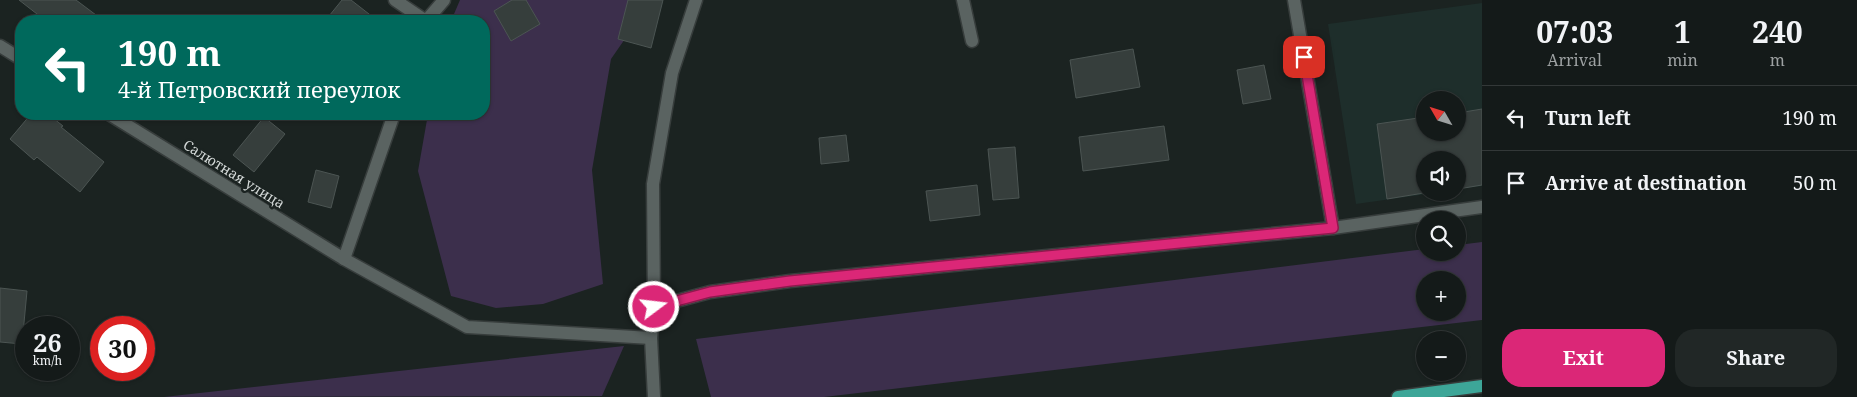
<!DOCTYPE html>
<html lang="en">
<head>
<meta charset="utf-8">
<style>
	body { margin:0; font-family:"Noto Serif",serif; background:#212726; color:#f1f3f6; height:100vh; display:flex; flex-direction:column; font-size:19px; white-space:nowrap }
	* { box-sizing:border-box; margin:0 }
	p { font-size:16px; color:#9da1a2 }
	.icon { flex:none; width:28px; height:28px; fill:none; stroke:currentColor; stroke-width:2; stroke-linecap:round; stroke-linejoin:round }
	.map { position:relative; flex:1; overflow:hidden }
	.details { display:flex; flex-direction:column; background:#141a19; width:375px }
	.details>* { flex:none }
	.guide { position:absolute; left:15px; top:15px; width:475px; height:105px; border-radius:20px; box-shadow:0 1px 4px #0004,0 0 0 1px #333838; background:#00695c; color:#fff; overflow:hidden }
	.needle { width:32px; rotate:309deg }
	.fabs { position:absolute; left:1416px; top:91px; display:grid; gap:10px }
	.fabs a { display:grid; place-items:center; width:50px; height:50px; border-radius:50%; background:#141a19; box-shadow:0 1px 4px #0004,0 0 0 1px #333838; font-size:25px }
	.speed { position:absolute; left:15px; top:316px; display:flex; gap:10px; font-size:25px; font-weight:700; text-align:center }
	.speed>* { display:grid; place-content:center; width:65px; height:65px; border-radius:50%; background:#141a19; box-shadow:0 1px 4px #0004,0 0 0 1px #333838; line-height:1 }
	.speed small { font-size:12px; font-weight:400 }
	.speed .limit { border:8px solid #d22; background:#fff; color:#111 }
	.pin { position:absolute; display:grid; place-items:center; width:42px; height:42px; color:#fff; margin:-21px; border-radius:10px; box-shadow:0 2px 8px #0006 }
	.me { position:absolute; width:55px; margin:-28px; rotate:75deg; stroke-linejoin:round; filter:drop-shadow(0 0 4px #0008) }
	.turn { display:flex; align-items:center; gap:18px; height:105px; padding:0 20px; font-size:22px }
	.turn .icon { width:65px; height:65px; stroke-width:2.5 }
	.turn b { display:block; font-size:35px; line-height:42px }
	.eta { display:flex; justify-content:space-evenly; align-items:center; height:85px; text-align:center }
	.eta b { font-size:30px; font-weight:700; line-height:35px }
	.cta { display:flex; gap:10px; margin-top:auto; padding:10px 20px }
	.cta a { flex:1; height:58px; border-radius:20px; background:#db2777; color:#fff; font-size:20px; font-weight:700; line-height:58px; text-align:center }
	.cta a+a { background:#212726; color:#f1f3f6 }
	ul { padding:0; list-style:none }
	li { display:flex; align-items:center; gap:15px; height:65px; padding:0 20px; border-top:1px solid #333838 }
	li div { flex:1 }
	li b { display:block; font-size:19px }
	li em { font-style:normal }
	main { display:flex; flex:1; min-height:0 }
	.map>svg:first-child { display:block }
	.built { fill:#1e2e2b; fill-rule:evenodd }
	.green { fill:#3c2f4c; fill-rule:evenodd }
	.building { fill:#363e3c; stroke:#4c5553 }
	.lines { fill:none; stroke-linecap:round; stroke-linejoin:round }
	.minor-casing { stroke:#373d3c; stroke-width:15 }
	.major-casing { stroke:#373d3c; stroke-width:15 }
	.minor { stroke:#5a6361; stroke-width:12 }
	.major { stroke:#3da698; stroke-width:12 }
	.route-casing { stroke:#8e194d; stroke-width:12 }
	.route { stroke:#db2777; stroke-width:9 }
	.labels { text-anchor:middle; stroke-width:5; stroke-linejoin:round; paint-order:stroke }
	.street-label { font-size:14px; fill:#d4d9d8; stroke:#1b2321 }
</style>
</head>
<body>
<main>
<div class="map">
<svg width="1482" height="397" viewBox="0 0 1482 397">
	<rect width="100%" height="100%" fill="#1b2321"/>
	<path class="built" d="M1482 3V186L1458 189V160H1425V192L1434 193 1356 204 1328 24ZM1425 100H1458V132H1425Z"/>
	<g class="green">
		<path d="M460 0H652L611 59 592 170 603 284 543 304 496 308 451 296 418 171 428 114H484V21H451Z"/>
		<path d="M1482 242V320L824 397H711L696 339 1425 249V252H1458V245ZM1425 280H1458V312H1425Z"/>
		<path d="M624 346 602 396 164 397Z"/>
	</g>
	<g class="building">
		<path d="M19 0H76L104 21H46Z"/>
		<path d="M342 0H351L378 21H325Z"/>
		<path d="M512 0H526L540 24 511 41 494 11Z"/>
		<path d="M628 0H663L651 48 618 39Z"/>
		<path d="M1133 49 1140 87 1076 98 1070 60Z"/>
		<path d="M1264 65 1271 99 1243 104 1237 70Z"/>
		<path d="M1482 109V185L1458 189V160H1425V192H1430L1387 199 1377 124 1425 117V132H1458V113Z"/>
		<path d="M31 114H48L63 126 61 127 104 162 80 192 37 157 34 160 10 139Z"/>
		<path d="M264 117 285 134 254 172 233 155Z"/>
		<path d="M1164 126 1169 160 1083 171 1079 137Z"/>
		<path d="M846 135 849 161 821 164 819 138Z"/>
		<path d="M1015 147 1019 198 993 200 988 149Z"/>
		<path d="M316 170 339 176 331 208 308 202Z"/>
		<path d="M977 185 980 215 930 221 926 191Z"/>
		<path d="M0 288 27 291 22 344 0 342Z"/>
	</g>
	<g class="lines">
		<g class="minor-casing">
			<g id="minor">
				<path d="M395 0 426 21"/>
				<path d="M963 0 972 41"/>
				<path d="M1294 0 1333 228"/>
				<path d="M426 21 444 0"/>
				<path d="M0 46 21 59"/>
				<path d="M109 114 344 259 467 327 651 338"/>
				<path d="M344 259 394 114"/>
				<path d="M654 307 710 292 790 281 1333 228 1482 207"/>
				<path d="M654 397 651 338 654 307 653 184 672 73 696 0"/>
			</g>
		</g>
		<g class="major-casing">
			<path id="major" d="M1398 397 1482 386"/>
		</g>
		<use href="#minor" class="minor"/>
		<use href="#major" class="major"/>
	</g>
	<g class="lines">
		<g class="route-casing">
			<path id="route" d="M654 307 710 292 790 281 1333 228 1304 57"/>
		</g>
		<use href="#route" class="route"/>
	</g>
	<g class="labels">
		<g class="street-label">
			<text transform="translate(234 174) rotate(32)" y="5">Салютная улица</text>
		</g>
	</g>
</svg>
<div class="fabs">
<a><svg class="needle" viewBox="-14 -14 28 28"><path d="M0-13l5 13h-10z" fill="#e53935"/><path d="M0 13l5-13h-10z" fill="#9da1a2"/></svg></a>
<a><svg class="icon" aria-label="sound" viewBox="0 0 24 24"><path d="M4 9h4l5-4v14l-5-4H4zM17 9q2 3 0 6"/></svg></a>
<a><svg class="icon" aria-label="search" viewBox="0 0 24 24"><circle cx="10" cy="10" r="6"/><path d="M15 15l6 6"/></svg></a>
<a>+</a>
<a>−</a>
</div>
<div class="speed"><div>26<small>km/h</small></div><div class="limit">30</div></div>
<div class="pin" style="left:1304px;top:57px;background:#d93025"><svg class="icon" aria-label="arrive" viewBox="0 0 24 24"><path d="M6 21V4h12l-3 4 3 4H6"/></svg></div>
<svg class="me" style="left:654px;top:307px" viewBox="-20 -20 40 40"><circle r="17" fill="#db2777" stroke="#fff" stroke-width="3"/><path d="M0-11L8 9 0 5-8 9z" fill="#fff"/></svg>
<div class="guide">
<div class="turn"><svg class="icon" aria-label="left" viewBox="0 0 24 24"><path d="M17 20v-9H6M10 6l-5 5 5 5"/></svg><div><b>190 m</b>4-й Петровский переулок</div></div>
</div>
</div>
<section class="details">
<div class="eta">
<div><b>07:03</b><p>Arrival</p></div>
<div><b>1</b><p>min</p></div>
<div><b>240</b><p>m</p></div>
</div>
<ul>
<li><svg class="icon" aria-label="left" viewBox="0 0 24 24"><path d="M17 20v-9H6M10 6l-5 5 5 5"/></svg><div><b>Turn left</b></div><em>190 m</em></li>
<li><svg class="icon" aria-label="arrive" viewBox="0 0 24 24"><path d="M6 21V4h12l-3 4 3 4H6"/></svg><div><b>Arrive at destination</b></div><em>50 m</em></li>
</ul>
<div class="cta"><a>Exit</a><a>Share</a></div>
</section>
</main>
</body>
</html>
